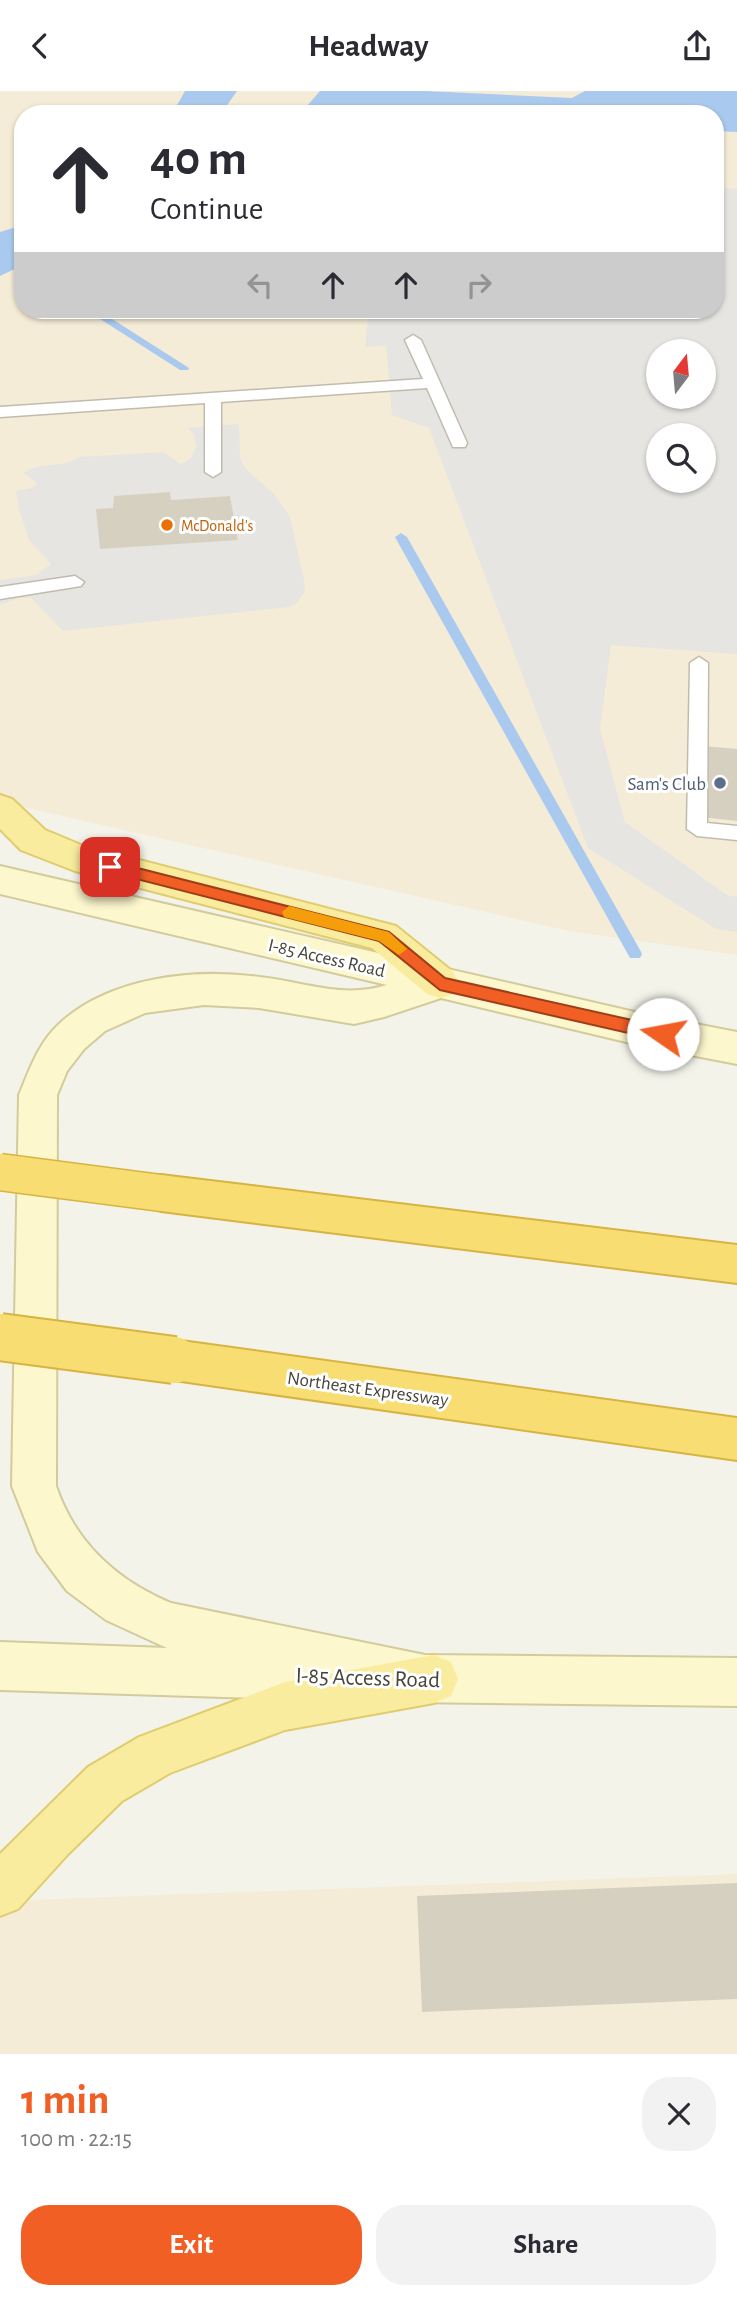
<!DOCTYPE html>
<html lang="en">
<head>
<meta charset="utf-8">
<style>
	body { margin:0; font-family:"Alegreya Sans",sans-serif; background:#f2f2f3; color:#2b2b33; height:100vh; display:flex; flex-direction:column; font-size:26px; white-space:nowrap }
	* { box-sizing:border-box; margin:0 }
	p { font-size:23px; color:#7c7c81 }
	.icon { flex:none; width:38px; height:38px; fill:none; stroke:currentColor; stroke-width:2; stroke-linecap:round; stroke-linejoin:round }
	.map { position:relative; height:1963px; overflow:hidden }
	.details { display:flex; flex-direction:column; background:#fff; flex:1 }
	.details>* { flex:none }
	.hud { position:absolute; left:14px; top:14px; width:710px; height:214px; border-radius:28px; box-shadow:0 2px 5px #0004; background:#fff; color:#2b2b33; overflow:hidden }
	.needle { width:46px; rotate:16deg }
	.tools { position:absolute; left:646px; top:248px; display:grid; gap:14px }
	.tools a { display:grid; place-items:center; width:70px; height:70px; border-radius:50%; background:#fff; box-shadow:0 2px 5px #0004; font-size:35px }
	.pin { position:absolute; display:grid; place-items:center; width:60px; height:60px; color:#fff; margin:-30px; border-radius:14px; box-shadow:0 4px 10px #0006 }
	.me { position:absolute; width:77px; margin:-38px; rotate:282deg; stroke-linejoin:round; filter:drop-shadow(0 0 5px #0008) }
	.turn { display:flex; align-items:center; gap:24px; height:147px; padding:0 21px; font-size:32px }
	.turn .icon { width:91px; height:91px; stroke-width:2.5 }
	.turn b { display:block; font-size:49px; line-height:60px }
	.lanes { display:flex; align-items:center; height:66px; padding:0 21px; background:#0003; justify-content:center; gap:35px; direction:ltr }
	.lanes .off { opacity:.35 }
	.round { display:grid; place-items:center; flex:none; width:74px; height:74px; border-radius:28px; background:#f2f2f3 }
	.summary { display:flex; align-items:center; justify-content:space-between; height:119px; padding:0 21px }
	h1 { font-size:42px; font-weight:600; line-height:52px; color:#f15f25 }
	.primary-button { display:flex; gap:14px; margin-top:auto; padding:14px 21px }
	.primary-button a { flex:1; height:80px; border-radius:28px; background:#f15f25; color:#fff; font-size:28px; font-weight:600; line-height:80px; text-align:center }
	.primary-button a+a { background:#f2f2f3; color:#2b2b33 }
	header { display:flex; justify-content:space-between; align-items:center; height:91px; padding:0 21px; background:#fff; font-size:32px; font-weight:600 }
	.map>svg:first-child { display:block }
	.commercial { fill:#f5ecd7; fill-rule:evenodd }
	.parking { fill:#e6e5e2; fill-rule:evenodd }
	.water { fill:#aac9ee }
	.lines { fill:none; stroke-linecap:round; stroke-linejoin:round }
	.stream { fill:#aac9ee; fill-rule:evenodd }
	.building { fill:#d6d0c0 }
	.lane-casing { stroke:#c0bcad; stroke-width:3 }
	.secondary-casing { stroke:#d2cb9c; stroke-width:4 }
	.primary-casing { stroke:#dfcc6e; stroke-width:4 }
	.highway-casing { stroke:#d7b442; stroke-width:4 }
	.lane { fill:#fff; fill-rule:evenodd }
	.secondary { fill:#fcf7cd; fill-rule:evenodd }
	.primary { fill:#faec9e; fill-rule:evenodd }
	.highway { fill:#f8dd72; fill-rule:evenodd }
	.highway-bridge-far1-casing { stroke:#d7b442; stroke-width:39; stroke-linecap:butt }
	.highway-bridge-casing { stroke:#d7b442; stroke-width:50; stroke-linecap:butt }
	.highway-bridge-far1 { stroke:#f8dd72; stroke-width:36 }
	.highway-bridge { stroke:#f8dd72; stroke-width:46 }
	.route { fill:#f15f25; stroke:#9d3e18; stroke-width:2 }
	.slow { fill:#f59e0b }
	.food-dot { fill:#e8710a; stroke:#fff; stroke-width:2.5 }
	.service-dot { fill:#5c6f8a; stroke:#fff; stroke-width:2.5 }
	.labels { text-anchor:middle; stroke-width:6; stroke-linejoin:round; paint-order:stroke }
	.far-food-label { font-size:16px; fill:#c56008; stroke:#fff; text-anchor:start }
	.service-label { font-size:19px; fill:#4e5e75; stroke:#fff; text-anchor:end }
	.street-label { font-size:19px; fill:#484439; stroke:#fff }
	.near-street-label { font-size:23px; fill:#484439; stroke:#fff }
</style>
</head>
<body>
<header><svg class="icon" aria-label="back" viewBox="0 0 24 24"><path d="M15 5l-7 7 7 7"/></svg>Headway<svg class="icon" aria-label="share" viewBox="0 0 24 24"><path d="M12 15V3M7 8l5-5 5 5M5 13v7h14v-7"/></svg></header>
<div class="map">
<svg width="737" height="1963" viewBox="0 0 737 1963">
	<rect width="100%" height="100%" fill="#f4f3ea"/>
	<g class="commercial">
		<path d="M0 0H737V864L569 840 0 711ZM23 23H716V219H23ZM658 261H704V306H658ZM658 345H704V390H658Z"/>
		<path d="M737 1783V1963H0V1810Z"/>
	</g>
	<g class="parking">
		<path d="M716 96 737 98V563L611 554 600 638 625 731 727 804 737 806V841L716 838 588 757 429 337 392 324 386 255 365 256 369 219H716ZM658 261H704V306H658ZM658 345H704V390H658Z"/>
		<path d="M239 333 240 366 245 377 275 404 290 426 304 488 305 500 297 512 290 516 63 540 31 507H19L0 514V489L36 484 51 473 29 449 19 418 16 400 32 397 37 392 23 382 35 376 67 372 79 366 163 361 181 373 191 367 196 356 194 344 188 337ZM169 401 171 409 230 405 238 448 113 417 114 405Z"/>
	</g>
	<g class="water">
		<path d="M185 0H237L221 23H172Z"/>
		<path d="M320 0H425L572 7 585 0H737V41L716 40V23H300Z"/>
		<path d="M23 134V174L0 185V141Z"/>
	</g>
	<g class="lines">
		<g class="stream">
			<path d="M86 219H98L189 277 188 279H180Z"/>
			<path d="M401 442 407 446 640 859 642 863 640 867H630L395 446Z"/>
		</g>
	</g>
	<g class="building">
		<path d="M170 401 171 409 230 405 238 449 100 458 96 418 113 417 114 405Z"/>
		<path d="M704 655 737 658V730L702 726Z"/>
		<path d="M737 1792V1908L422 1921 417 1805Z"/>
	</g>
	<g class="lines">
		<g class="lane-casing">
			<g id="lane">
				<path d="M413 244 421 249 467 352 465 356H453L427 297 221 311V381L213 386 205 381V312L0 326V316L423 288 405 249Z"/>
				<path d="M75 485 84 491 81 495 0 508V496Z"/>
				<path d="M699 566 708 572 707 732 737 735V749L697 745 687 738 690 572Z"/>
			</g>
		</g>
		<g class="secondary-casing">
			<path id="secondary" d="M0 775 639 922 737 941V973L639 954 441 907 384 926 354 933 259 917 204 914 145 922 105 940 84 958 67 980 57 1004 56 1395C75 1451 116 1489 171 1512L425 1564 737 1567V1615L404 1611 387 1602 343 1594 340 1602 323 1609 0 1599V1551L167 1557 106 1529 67 1500 38 1461 12 1395 19 1004C29 980 38 953 58 934 108 886 194 877 260 886 304 891 342 908 387 894L0 803Z"/>
		</g>
		<g class="primary-casing">
			<g id="primary">
				<path d="M0 704 12 708 45 739 81 754 396 835 453 881 459 892 453 903 440 907 427 903 372 857 75 780 21 759 0 738Z"/>
				<path d="M434 1564 451 1571 458 1588 451 1605 434 1612 285 1639 170 1682 122 1710 68 1763 18 1818 0 1825V1763L88 1676 139 1646 285 1591Z"/>
			</g>
		</g>
		<g class="highway-casing">
			<g id="highway">
				<path d="M161 1084 737 1154V1192L161 1120 147 1115 141 1102 147 1089Z"/>
				<path d="M174 1249 737 1327V1369L174 1289 159 1283 153 1269 159 1255Z"/>
			</g>
		</g>
		<use href="#lane" class="lane"/>
		<use href="#secondary" class="secondary"/>
		<use href="#primary" class="primary"/>
		<use href="#highway" class="highway"/>
		<g class="highway-bridge-far1-casing">
			<path id="highway-bridge-far1" d="M0 1081 161 1102"/>
		</g>
		<g class="highway-bridge-casing">
			<path id="highway-bridge" d="M0 1246 174 1269"/>
		</g>
		<use href="#highway-bridge-far1" class="highway-bridge-far1"/>
		<use href="#highway-bridge" class="highway-bridge"/>
	</g>
	<path class="route" d="M110 770 389 841 445 887 663 936 671 943 663 950 440 899 379 850 105 780 103 776Z"/>
	<path class="slow" d="M289 815 389 841 407 858 399 864 379 850 284 826 282 821Z"/>
	<circle class="food-dot" cx="167" cy="434" r="7"/>
	<circle class="service-dot" cx="720" cy="692" r="7"/>
	<g class="labels">
		<g class="far-food-label">
			<text x="181" y="440">McDonald's</text>
		</g>
		<g class="service-label">
			<text x="706" y="699">Sam's Club</text>
		</g>
		<g class="street-label">
			<text transform="translate(327 866) rotate(13)" y="7">I-85 Access Road</text>
			<text transform="translate(368 1297) rotate(8)" y="7">Northeast Expressway</text>
		</g>
		<g class="near-street-label">
			<text transform="translate(368 1586) rotate(2)" y="8">I-85 Access Road</text>
		</g>
	</g>
</svg>
<div class="tools">
<a><svg class="needle" viewBox="-14 -14 28 28"><path d="M0-13l5 13h-10z" fill="#e53935"/><path d="M0 13l5-13h-10z" fill="#7c7c81"/></svg></a>
<a><svg class="icon" aria-label="search" viewBox="0 0 24 24"><circle cx="10" cy="10" r="6"/><path d="M15 15l6 6"/></svg></a>
</div>
<div class="pin" style="left:110px;top:776px;background:#d93025"><svg class="icon" aria-label="arrive" viewBox="0 0 24 24"><path d="M6 21V4h12l-3 4 3 4H6"/></svg></div>
<svg class="me" style="left:663px;top:943px" viewBox="-20 -20 40 40"><circle r="19" fill="#fff"/><path d="M0-13L10 11 0 6-10 11z" fill="#f15f25"/></svg>
<div class="hud">
<div class="turn"><svg class="icon" aria-label="ahead" viewBox="0 0 24 24"><path d="M12 20V5M6 11l6-6 6 6"/></svg><div><b>40 m</b>Continue</div></div>
<div class="lanes"><svg class="icon off" aria-label="left" viewBox="0 0 24 24"><path d="M17 20v-9H6M10 6l-5 5 5 5"/></svg><svg class="icon" aria-label="ahead" viewBox="0 0 24 24"><path d="M12 20V5M6 11l6-6 6 6"/></svg><svg class="icon" aria-label="ahead" viewBox="0 0 24 24"><path d="M12 20V5M6 11l6-6 6 6"/></svg><svg class="icon off" aria-label="right" viewBox="0 0 24 24"><path d="M7 20v-9h11M14 6l5 5-5 5"/></svg></div>
</div>
</div>
<section class="details">
<div class="summary"><div><h1>1 min</h1><p>100 m · 22:15</p></div><a class="round"><svg class="icon" aria-label="close" viewBox="0 0 24 24"><path d="M6 6l12 12M18 6L6 18"/></svg></a></div>
<div class="primary-button"><a>Exit</a><a>Share</a></div>
</section>
</body>
</html>
